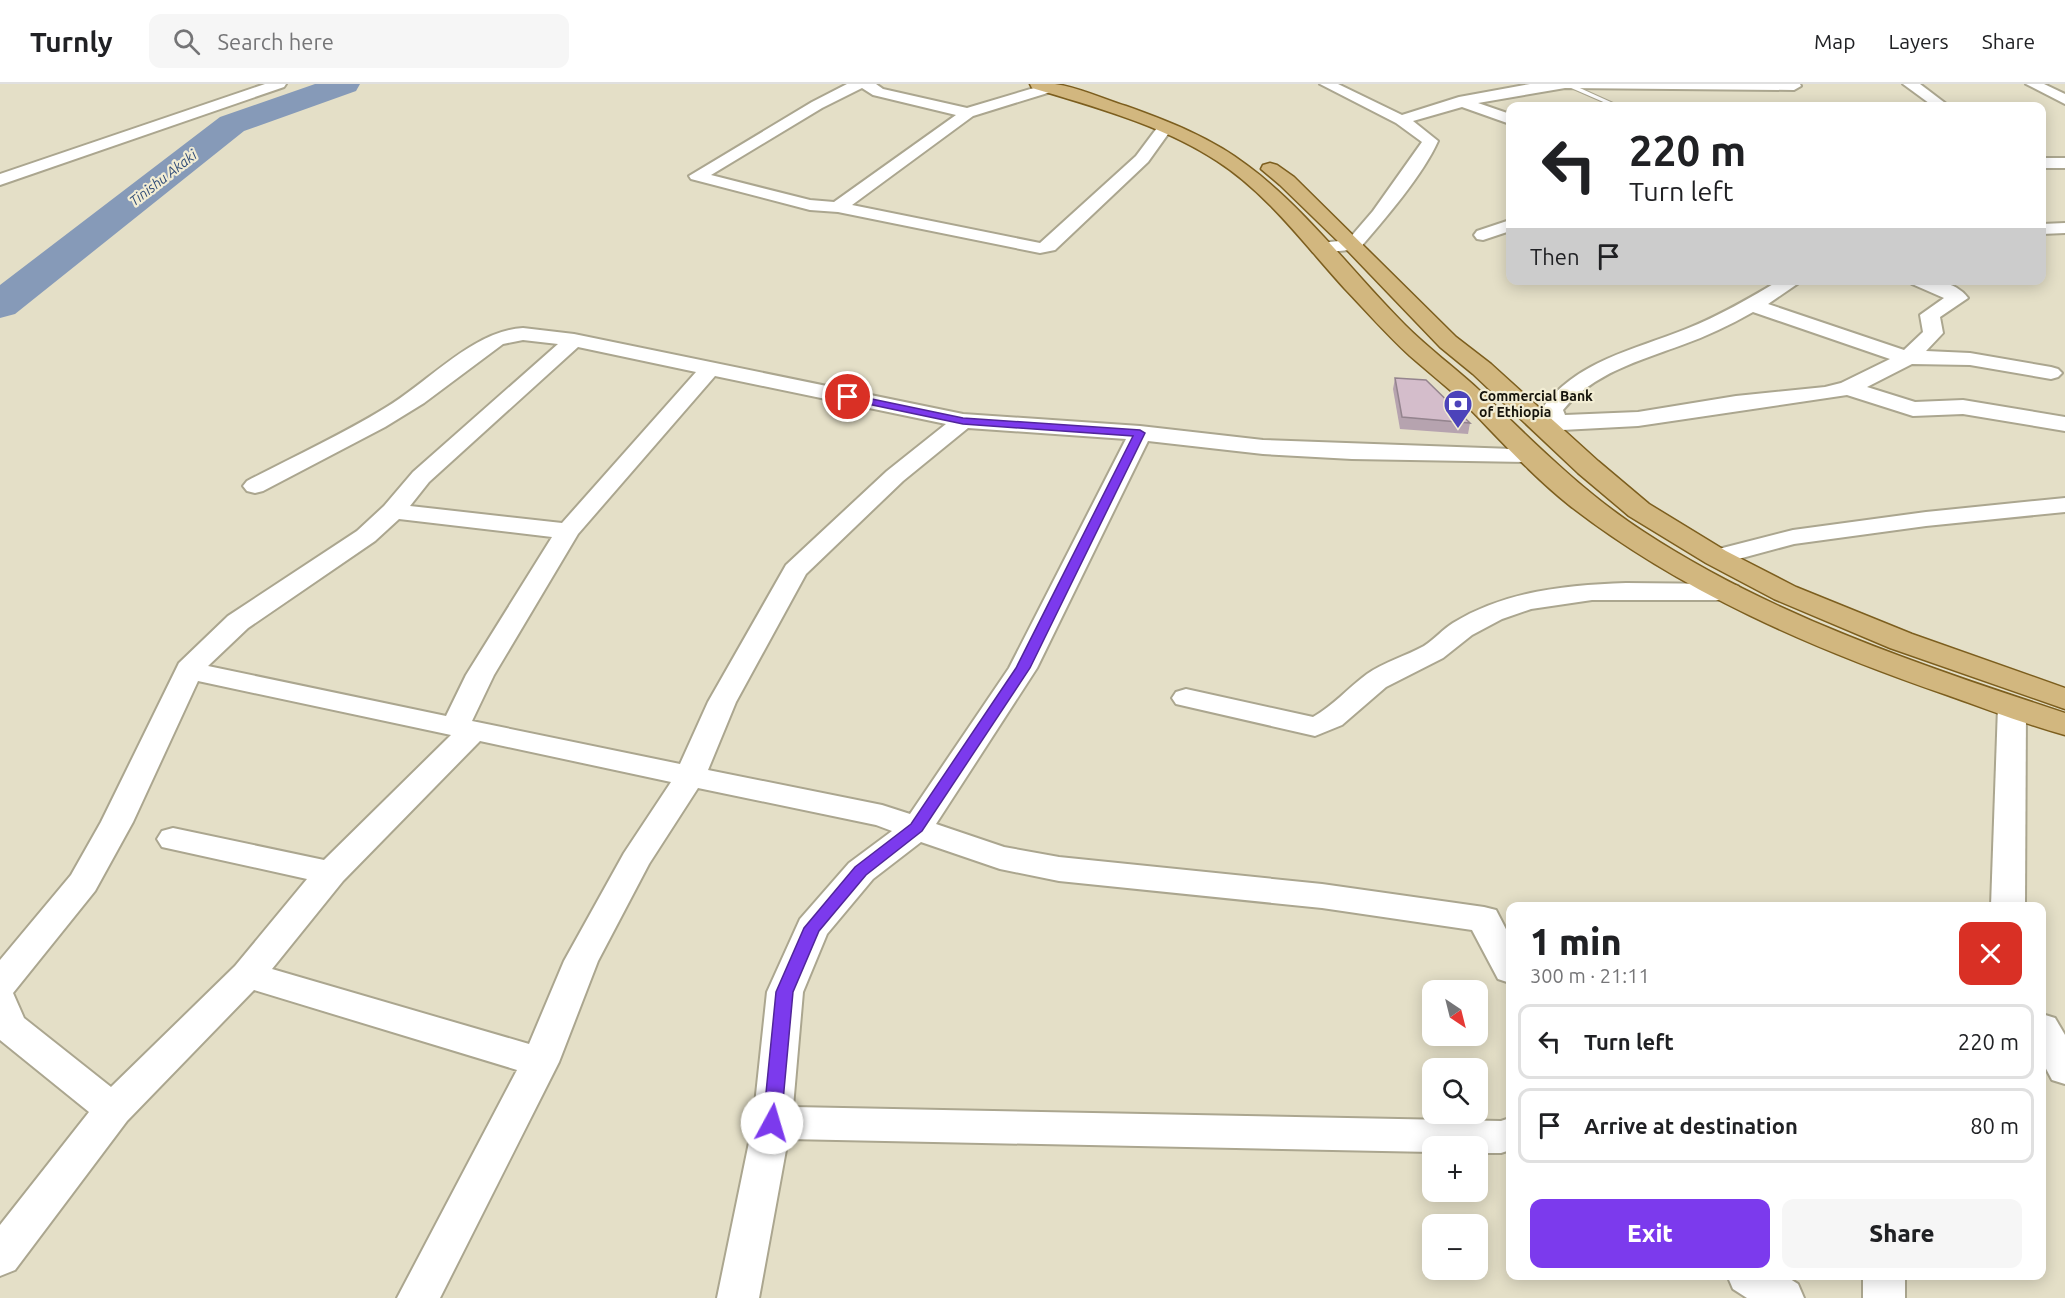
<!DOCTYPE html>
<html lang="en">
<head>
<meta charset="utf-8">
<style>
	body { margin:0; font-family:Ubuntu,sans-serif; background:#f6f6f6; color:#202124; height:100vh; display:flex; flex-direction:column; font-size:22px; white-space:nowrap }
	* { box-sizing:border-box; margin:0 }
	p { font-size:20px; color:#757577 }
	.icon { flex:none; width:33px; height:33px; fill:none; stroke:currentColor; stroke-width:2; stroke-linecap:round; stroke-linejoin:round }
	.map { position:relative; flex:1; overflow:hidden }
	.details { position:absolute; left:1506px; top:818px; width:540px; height:378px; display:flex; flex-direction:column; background:#fff; border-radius:12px; box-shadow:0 3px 15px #0003 }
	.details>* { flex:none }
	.hud { position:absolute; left:1506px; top:18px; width:540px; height:183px; border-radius:12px; box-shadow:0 3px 15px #0003; background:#fff; color:#202124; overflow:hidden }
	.needle { width:39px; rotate:145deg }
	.buttons { position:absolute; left:1422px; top:896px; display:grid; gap:12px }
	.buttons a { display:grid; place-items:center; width:66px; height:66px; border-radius:12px; background:#fff; box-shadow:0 3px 15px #0003; font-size:30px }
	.pin { position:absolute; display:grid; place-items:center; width:51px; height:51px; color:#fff; margin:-26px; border:3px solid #fff; border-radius:50%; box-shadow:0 2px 6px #0007 }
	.me { position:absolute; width:66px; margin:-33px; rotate:6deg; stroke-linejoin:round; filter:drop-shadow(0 0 4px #0008) }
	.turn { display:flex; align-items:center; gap:21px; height:126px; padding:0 24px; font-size:27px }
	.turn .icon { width:78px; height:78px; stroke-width:2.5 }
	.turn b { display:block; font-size:42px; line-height:51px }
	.then { display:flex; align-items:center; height:57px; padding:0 24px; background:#0003; gap:12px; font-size:22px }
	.round { display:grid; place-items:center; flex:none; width:63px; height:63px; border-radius:12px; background:#f6f6f6 }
	.summary { display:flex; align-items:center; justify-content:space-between; height:102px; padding:0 24px }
	h1 { font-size:36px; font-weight:800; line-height:45px }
	.primary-button { display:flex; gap:12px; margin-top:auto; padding:12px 24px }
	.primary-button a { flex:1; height:69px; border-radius:12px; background:#7c3aed; color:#fff; font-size:24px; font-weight:800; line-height:69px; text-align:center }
	.primary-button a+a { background:#f6f6f6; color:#202124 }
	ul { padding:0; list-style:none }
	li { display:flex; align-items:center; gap:18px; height:75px; margin:0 12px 9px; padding:0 12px; border:3px solid #e0e0e0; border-radius:12px }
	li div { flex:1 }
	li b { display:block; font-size:22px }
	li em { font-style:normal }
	header { display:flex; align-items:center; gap:36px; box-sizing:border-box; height:84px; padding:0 30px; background:#fff; border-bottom:2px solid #e0e0e0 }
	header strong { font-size:28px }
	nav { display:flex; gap:33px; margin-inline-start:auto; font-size:21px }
	.search { width:420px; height:54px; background:#f6f6f6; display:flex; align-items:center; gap:15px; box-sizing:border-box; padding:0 21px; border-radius:12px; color:#757577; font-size:22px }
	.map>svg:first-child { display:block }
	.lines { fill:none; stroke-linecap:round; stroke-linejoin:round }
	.river { fill:#869ab8; fill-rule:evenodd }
	.service-casing { stroke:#aba68f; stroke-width:2 }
	.minor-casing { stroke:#aba68f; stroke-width:4 }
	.primary-casing { stroke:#7c5e1e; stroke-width:3 }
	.service { fill:#fff; fill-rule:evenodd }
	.minor { fill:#fff; fill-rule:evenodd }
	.primary { fill:#d2b77f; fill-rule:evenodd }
	.wall { fill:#b6a3af }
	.building { fill:#d4bdcb; stroke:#94848e; stroke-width:1.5 }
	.route { fill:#7c3aed; stroke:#51269a; stroke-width:1.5 }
	.labels { text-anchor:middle; stroke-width:4.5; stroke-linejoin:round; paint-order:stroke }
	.far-water-label { font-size:14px; font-style:italic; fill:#314d78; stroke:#f2edd4 }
	.far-poi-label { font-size:14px; font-weight:bold; fill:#15130b; stroke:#f2edd4; text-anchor:start }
</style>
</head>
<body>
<header>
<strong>Turnly</strong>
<div class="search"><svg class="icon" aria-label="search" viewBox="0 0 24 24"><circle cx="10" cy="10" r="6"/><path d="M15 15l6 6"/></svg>Search here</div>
<nav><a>Map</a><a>Layers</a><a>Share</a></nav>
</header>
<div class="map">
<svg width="2065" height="1214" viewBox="0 0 2065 1214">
	<rect width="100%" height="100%" fill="#e4dfc7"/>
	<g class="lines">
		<path class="river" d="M315 0H360L356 7 244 47 15 230 0 234V201L220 33Z"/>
		<g class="service-casing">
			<path id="service" d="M1562 0H1571L1613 19 1608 20Z"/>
		</g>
		<g class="minor-casing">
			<g id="minor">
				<path d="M265 0H286L284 3 0 101V90Z"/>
				<path d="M847 0H876L883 5 967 24 1044 1H1054L1056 4 1054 7 973 32 852 121 1040 159 1136 72 1160 40H1170L1173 43 1148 78 1055 166 1040 169 838 128 810 126 691 95 689 92 812 18ZM862 4 873 11 956 31 834 118 810 116 711 91 822 24Z"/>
				<path d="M1320 0H1338L1402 31 1459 13 1530 0H1800L1801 2 1794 6 1565 4 1478 19 1510 30V40L1462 23 1413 37 1438 57C1423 91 1384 136 1359 165L1319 169 1313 168 1310 164 1313 160 1348 156 1373 127 1422 58 1396 39Z"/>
				<path d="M1903 0H1920L1949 22H1933Z"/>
				<path d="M2026 0H2044L2065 10V20Z"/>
				<rect x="2042" y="74" width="23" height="10"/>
				<path d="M1510 136V147L1483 156 1477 155 1474 151 1477 147Z"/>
				<path d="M2065 139V149L2042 150V140Z"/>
				<path d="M1780 196H1803L1768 220 1904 266 1923 248 1920 231 1944 214 1912 200 1910 196C1930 196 1955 196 1968 214L1940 233 1943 249 1926 267 1970 269 2051 283 2058 285 2062 289 2058 293 2051 295 1970 281 1912 280 1867 303 1915 318 1963 316 2065 333V347L1963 330 1913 332 1847 311 1638 342 1543 347 1535 345 1532 340 1535 335 1544 333 1541 326C1575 277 1634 266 1686 245 1719 232 1750 214 1780 196ZM1753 228 1890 275 1841 299 1825 303 1736 312 1638 328 1565 331 1563 326C1593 289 1639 277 1682 261 1707 252 1730 241 1753 228Z"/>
				<path d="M523 244 574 250 963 330 1140 342 1263 356 1537 366 1540 371 1537 376 1529 378 1352 375 1263 370 1148 357 1037 584 936 740 1004 763 1059 773 1322 800 1484 823 1496 826 1510 853V899L1498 895 1472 846 1322 824 1059 797 1000 785 921 758 873 795 827 850 803 908 793 1023 1501 1037 1510 1034V1066L1501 1069H1478V1062H1432V1068L788 1055 759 1214H717L753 1039 767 908 800 835 849 779 892 747 876 741 698 704 649 780 598 877 559 978 440 1214H397L517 986 254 906 127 1037 15 1186 0 1192V1141L89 1028 0 956V876L71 791 101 738 179 579 228 532 357 447 384 422 413 388 558 260 523 256 503 260 424 319 385 343 263 407 255 409 247 407 243 402 247 397C293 373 341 351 385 324 428 299 472 247 523 244ZM578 263 696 288 562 439 410 422 429 398ZM715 292 946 340 887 387 786 481 708 618 680 680 472 637 494 591 578 450ZM968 344 1126 355 1009 584 910 730 882 721 708 686 736 618 806 490 903 397ZM399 435 552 453 466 591 446 632 208 582 248 544 375 457ZM198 597 451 651 324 776 173 744 162 747 157 755 162 763 307 795 235 882 111 1003 24 934 13 909 95 807 133 738ZM480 657 671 698 624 769 564 877 529 960 272 885 343 797Z"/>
				<path d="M2065 414V428L1926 442 1794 460 1716 481 1707 478 1703 473 1707 468 1793 446 1926 428Z"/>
				<path d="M1626 499 1729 500 1738 502 1742 508 1738 514 1729 516H1592L1531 525 1502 535 1472 551 1443 574 1386 603 1342 641 1315 652 1176 620 1172 614 1176 608 1186 605 1313 633C1333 622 1348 604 1367 590 1384 578 1406 572 1424 562 1435 555 1443 545 1453 539 1505 507 1567 501 1626 499Z"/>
				<path d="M2012 614 2022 617 2026 623 2025 822H1991L1998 623 2002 617Z"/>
				<path d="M2042 930 2055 934 2065 951V1000L2052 996 2042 977Z"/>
				<path d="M1727 1191H1784L1798 1200 1804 1214H1747L1733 1205Z"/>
				<rect x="1863" y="1191" width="42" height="23"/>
			</g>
		</g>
		<g class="primary-casing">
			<g id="primary">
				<path d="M1030 0C1038 0 1047 0 1055 0 1078 3 1103 15 1126 22 1168 37 1212 54 1248 82 1305 124 1354 190 1405 241 1428 264 1455 284 1479 306 1533 357 1582 408 1644 448 1772 532 1920 581 2065 629V651C2025 640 1986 625 1947 611 1813 565 1681 508 1569 421 1530 390 1497 352 1462 317 1445 301 1427 287 1410 272 1387 251 1366 227 1345 205 1304 160 1268 110 1217 77 1162 41 1095 23 1032 4Z"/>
				<path d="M1270 79 1277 81 1294 93 1456 253 1491 280 1598 377 1649 420 1726 467 1796 503 1912 550 2065 604V625L1890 564 1774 515 1706 479 1629 432 1578 389 1473 290 1440 263 1346 165 1280 101 1261 85 1263 81Z"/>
			</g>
		</g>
		<use href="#service" class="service"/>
		<use href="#minor" class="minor"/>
		<use href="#primary" class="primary"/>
	</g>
	<path class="wall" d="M1395 294 1470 339 1468 350 1400 345 1393 305Z"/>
	<path class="building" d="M1395 294 1426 296 1470 339 1402 333Z"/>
	<path class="route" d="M848 310 963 334 1140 346 1145 349 1030 584 922 747 866 791 819 847 793 908 781 1039 779 1044 772 1046 766 1044 763 1039 776 908 804 844 855 783 911 740 1016 584 1133 352 963 340 844 315 843 313Z"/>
	<defs>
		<g id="bank-pin" transform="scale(1.5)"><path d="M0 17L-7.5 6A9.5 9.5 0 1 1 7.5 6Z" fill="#4c43ba" stroke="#f2edd4"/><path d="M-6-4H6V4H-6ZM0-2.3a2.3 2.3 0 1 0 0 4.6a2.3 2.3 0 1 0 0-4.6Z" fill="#fff"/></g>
	</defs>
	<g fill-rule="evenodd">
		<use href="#bank-pin" x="1458" y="320"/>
	</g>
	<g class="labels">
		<g class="far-water-label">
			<text transform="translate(163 94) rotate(-38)" y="5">Tinishu Akaki</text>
		</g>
		<g class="far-poi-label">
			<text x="1479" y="317">Commercial Bank<tspan x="1479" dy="16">of Ethiopia</tspan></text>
		</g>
	</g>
</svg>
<div class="buttons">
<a><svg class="needle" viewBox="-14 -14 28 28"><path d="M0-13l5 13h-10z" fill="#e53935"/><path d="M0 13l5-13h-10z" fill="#757577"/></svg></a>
<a><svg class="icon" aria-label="search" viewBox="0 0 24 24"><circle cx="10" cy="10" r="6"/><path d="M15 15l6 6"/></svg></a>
<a>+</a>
<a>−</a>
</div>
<div class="pin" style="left:848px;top:313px;background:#d93025"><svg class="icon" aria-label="arrive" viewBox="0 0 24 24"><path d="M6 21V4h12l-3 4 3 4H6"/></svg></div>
<svg class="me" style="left:772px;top:1039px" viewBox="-20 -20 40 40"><circle r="19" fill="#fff"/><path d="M0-13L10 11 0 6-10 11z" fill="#7c3aed"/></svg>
<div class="hud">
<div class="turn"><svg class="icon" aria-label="left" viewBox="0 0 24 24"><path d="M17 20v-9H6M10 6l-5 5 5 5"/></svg><div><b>220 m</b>Turn left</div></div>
<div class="then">Then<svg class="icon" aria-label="arrive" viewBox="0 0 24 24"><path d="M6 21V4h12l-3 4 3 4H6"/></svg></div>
</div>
<section class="details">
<div class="summary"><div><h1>1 min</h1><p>300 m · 21:11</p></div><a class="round" style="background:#d93025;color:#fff"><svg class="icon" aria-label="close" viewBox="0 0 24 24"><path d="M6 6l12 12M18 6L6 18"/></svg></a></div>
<ul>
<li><svg class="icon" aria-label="left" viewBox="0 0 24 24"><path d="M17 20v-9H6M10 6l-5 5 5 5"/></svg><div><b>Turn left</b></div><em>220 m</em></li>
<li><svg class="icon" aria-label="arrive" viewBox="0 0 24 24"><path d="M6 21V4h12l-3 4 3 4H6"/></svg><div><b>Arrive at destination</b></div><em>80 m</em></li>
</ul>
<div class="primary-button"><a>Exit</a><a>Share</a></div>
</section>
</div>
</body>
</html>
